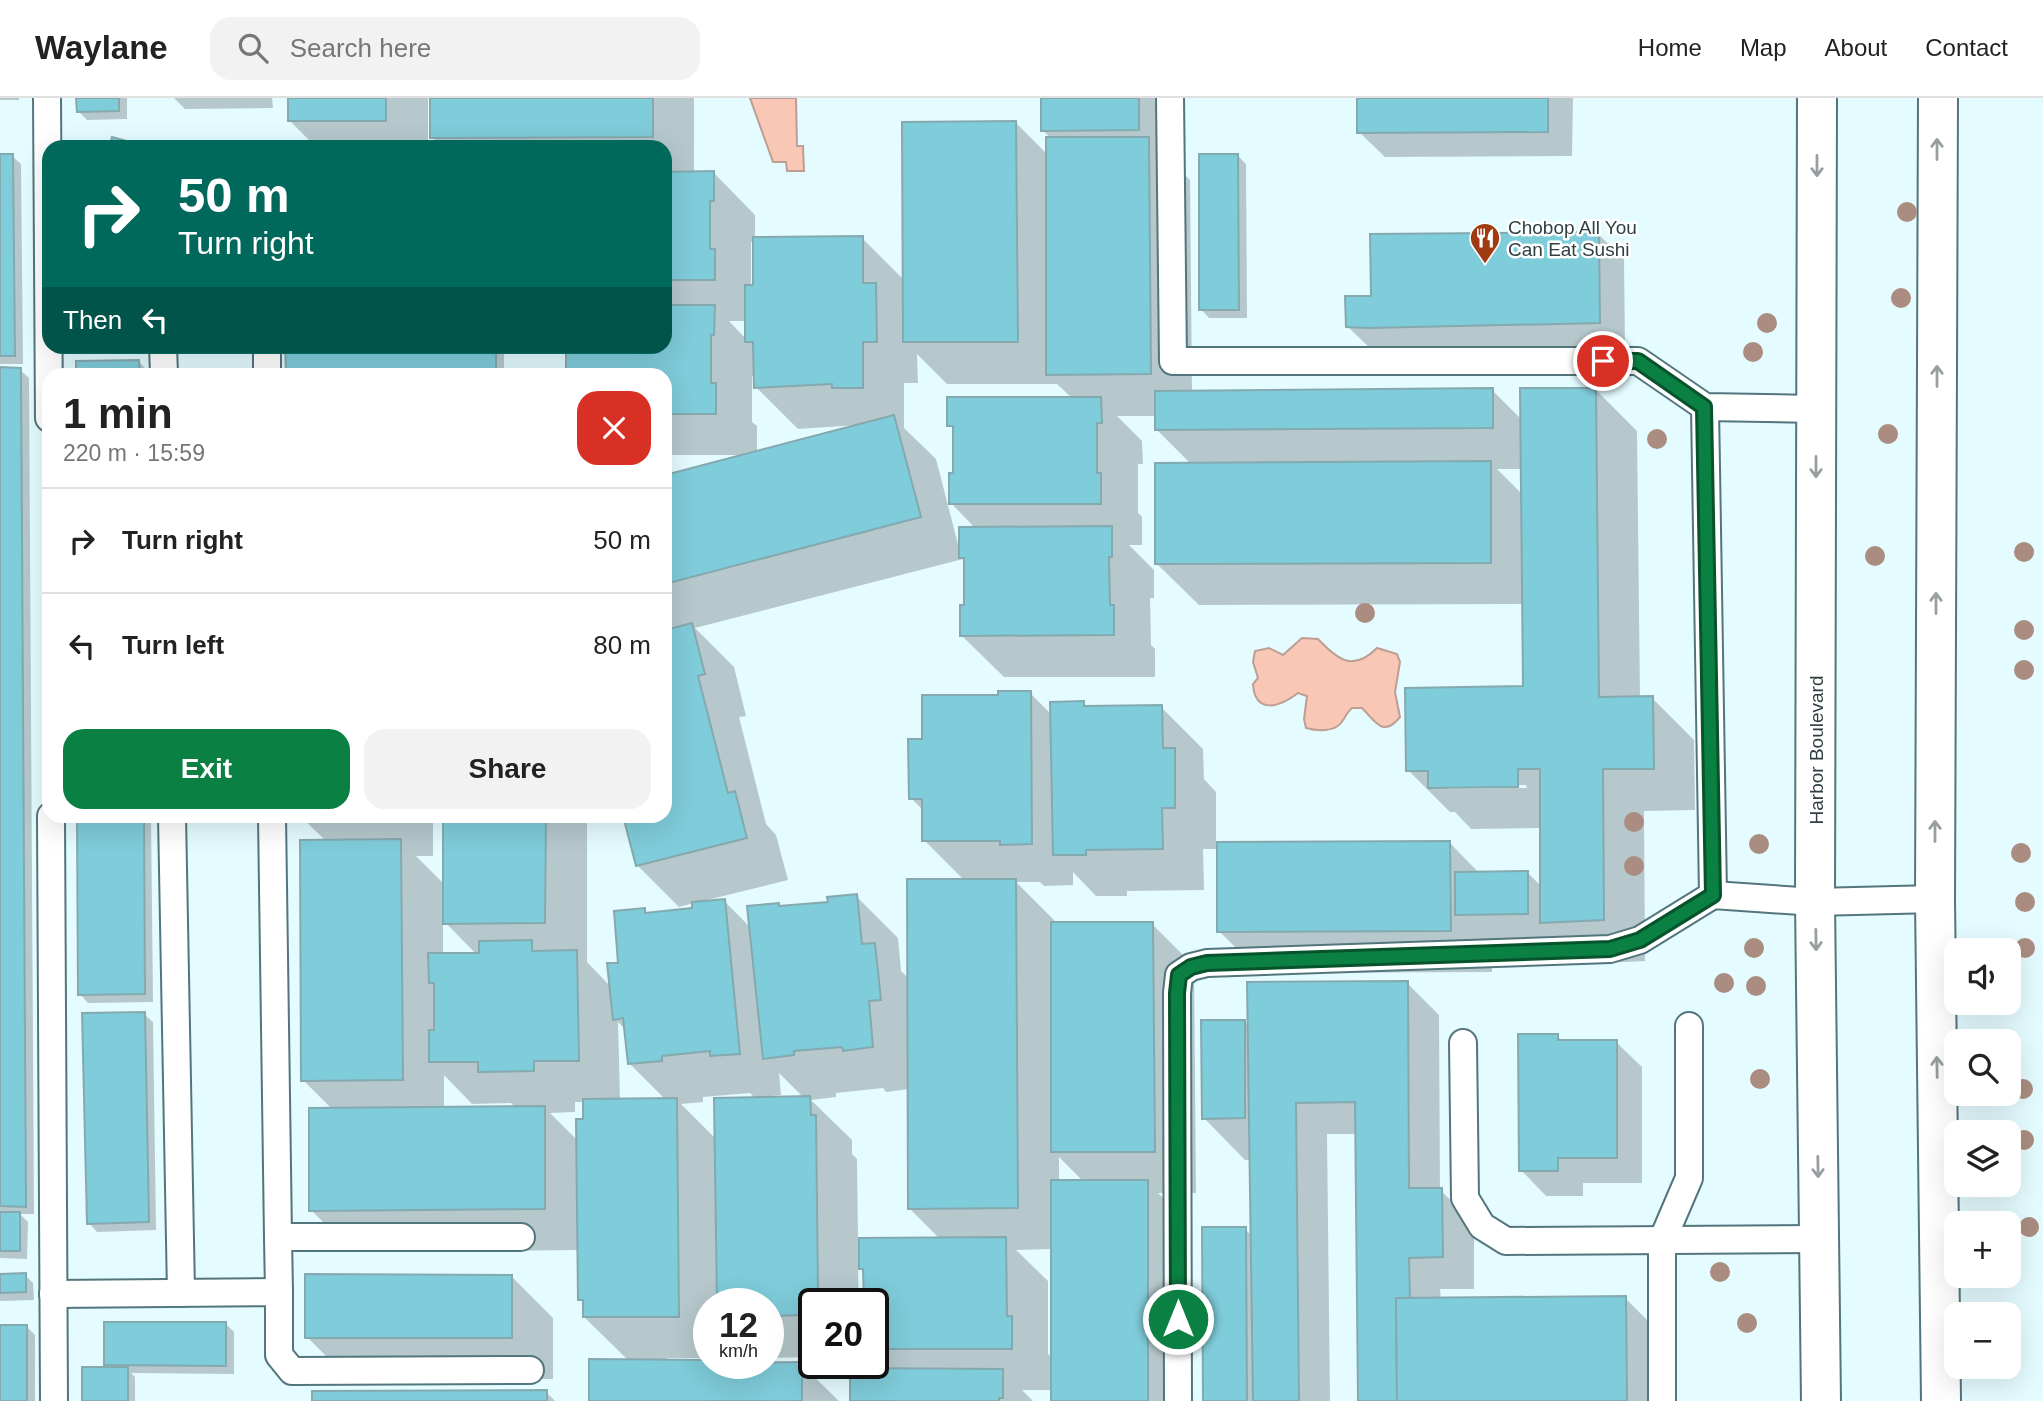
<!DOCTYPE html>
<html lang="en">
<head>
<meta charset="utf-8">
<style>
	body { margin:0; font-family:Helvetica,sans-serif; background:#f2f2f2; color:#222; height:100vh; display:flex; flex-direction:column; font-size:26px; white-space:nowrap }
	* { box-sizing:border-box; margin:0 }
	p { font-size:23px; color:#767676 }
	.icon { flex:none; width:38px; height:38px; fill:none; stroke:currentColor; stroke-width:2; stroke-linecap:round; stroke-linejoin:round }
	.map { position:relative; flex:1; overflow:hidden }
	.drawer { position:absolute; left:42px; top:270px; width:630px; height:455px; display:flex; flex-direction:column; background:#fff; border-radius:21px; box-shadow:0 7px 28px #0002 }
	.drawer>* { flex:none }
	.hud { position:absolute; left:42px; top:42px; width:630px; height:214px; border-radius:21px; box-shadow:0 7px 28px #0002; background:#00695c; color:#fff; overflow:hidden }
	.tools { position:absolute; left:1944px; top:840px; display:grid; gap:14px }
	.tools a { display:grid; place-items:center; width:77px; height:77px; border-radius:14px; background:#fff; box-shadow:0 7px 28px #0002; font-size:35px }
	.speed { position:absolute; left:693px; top:1190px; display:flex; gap:14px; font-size:35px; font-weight:700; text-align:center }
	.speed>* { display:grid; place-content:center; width:91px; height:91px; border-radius:50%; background:#fff; box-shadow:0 7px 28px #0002; line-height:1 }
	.speed small { font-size:18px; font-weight:400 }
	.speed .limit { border:4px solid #111; border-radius:10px; background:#fff; color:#111 }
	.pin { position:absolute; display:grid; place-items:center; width:60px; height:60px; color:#fff; margin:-30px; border:4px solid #fff; border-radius:50%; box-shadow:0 2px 7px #0007 }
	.me { position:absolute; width:77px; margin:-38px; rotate:0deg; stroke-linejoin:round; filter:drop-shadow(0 0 5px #0008) }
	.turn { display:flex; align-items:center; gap:24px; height:147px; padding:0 21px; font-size:32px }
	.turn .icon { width:91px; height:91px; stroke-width:2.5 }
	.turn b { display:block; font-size:49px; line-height:60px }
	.then { display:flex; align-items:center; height:66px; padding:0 21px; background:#0003; gap:14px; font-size:26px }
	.round { display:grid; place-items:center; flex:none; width:74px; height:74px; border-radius:21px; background:#f2f2f2 }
	.summary { display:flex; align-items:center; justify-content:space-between; height:119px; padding:0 21px }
	h1 { font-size:42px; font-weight:600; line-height:52px }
	.button { display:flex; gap:14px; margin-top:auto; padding:14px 21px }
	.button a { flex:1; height:80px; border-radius:21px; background:#0b8043; color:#fff; font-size:28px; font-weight:600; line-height:80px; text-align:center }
	.button a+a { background:#f2f2f2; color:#222 }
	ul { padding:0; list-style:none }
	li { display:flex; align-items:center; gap:21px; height:105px; padding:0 21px; border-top:2px solid #e0e0e0 }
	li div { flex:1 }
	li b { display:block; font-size:26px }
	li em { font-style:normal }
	header { display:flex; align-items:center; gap:42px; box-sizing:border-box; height:98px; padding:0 35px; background:#fff; border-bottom:2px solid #e0e0e0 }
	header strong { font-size:33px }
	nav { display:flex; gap:38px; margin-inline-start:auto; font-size:24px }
	.search { width:490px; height:63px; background:#f2f2f2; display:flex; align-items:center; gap:18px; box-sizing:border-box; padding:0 24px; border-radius:21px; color:#767676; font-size:26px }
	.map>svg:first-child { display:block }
	.water { fill:#f9c7b5; stroke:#bd9e92; stroke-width:2 }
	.shadow { fill:#0003; fill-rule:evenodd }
	.building { fill:#7fccda; stroke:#84a9af; stroke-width:2 }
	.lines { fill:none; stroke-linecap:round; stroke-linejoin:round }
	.lane-casing { stroke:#53767c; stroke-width:30 }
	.primary-casing { stroke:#53767c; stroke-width:42 }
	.lane { stroke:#fff; stroke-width:26 }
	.primary { stroke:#fff; stroke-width:38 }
	.tree { fill:#aa8d80 }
	.oneway { stroke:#989fa0 }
	.route-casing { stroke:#07532c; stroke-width:18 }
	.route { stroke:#0b8043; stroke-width:12 }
	.labels { text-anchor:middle; stroke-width:5; stroke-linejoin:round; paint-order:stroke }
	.poi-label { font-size:19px; fill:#303f42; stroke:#fff; text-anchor:start }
	.street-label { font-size:19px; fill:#303f42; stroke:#fff }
</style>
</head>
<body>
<header>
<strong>Waylane</strong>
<div class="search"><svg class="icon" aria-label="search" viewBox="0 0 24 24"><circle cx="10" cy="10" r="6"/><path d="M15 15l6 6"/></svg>Search here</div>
<nav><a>Home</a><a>Map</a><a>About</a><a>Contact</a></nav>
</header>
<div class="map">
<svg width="2043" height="1303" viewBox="0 0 2043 1303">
	<rect width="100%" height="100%" fill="#e4fbff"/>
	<g class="water">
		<path d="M750 0H796L797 48H803L804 73H787L786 64H773Z"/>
		<path d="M1302 540 1318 541C1338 562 1353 574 1377 550L1397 556 1400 564 1395 594 1400 619C1383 640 1376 624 1362 610H1352C1347 614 1345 620 1341 625 1334 634 1317 633 1306 630L1304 621 1307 598 1298 595C1280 609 1255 617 1253 586L1258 580 1253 564 1255 553 1269 550 1283 557Z"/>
	</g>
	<g class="shadow">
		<rect x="0" y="0" width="19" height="2"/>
		<path d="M78 0H127V21L87 22 78 13Z"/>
		<path d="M174 0H272L273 10 185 11Z"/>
		<path d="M289 0H428V49H316L290 23Z"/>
		<path d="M432 0H694V75H714L755 117V141L862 140 905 183 1016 25 1048 57 1051 41 1043 32 1042 0H1180V72L1190 82 1192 294 1492 292 1522 322 1595 291 1637 333 1640 600H1652L1694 642 1695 712 1644 713 1645 863 1583 866 1569 852 1492 851V874L1261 875 1219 833V751H1203L1204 792 1127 793V798H1096L1073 774V787L1044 788 1040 784H1016L1058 826H1152L1194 868 1196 1095H1158L1189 1125V1303H1053V1292H1022L1033 1303H853L887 1272 873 1258V1206L865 1175 858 1168 859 1206H814V1259L768 1260V1206H709V1260H667V1264L709 1265 801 1266 839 1303H591L629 1263 584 1219V1206L580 1201 579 1152 353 1154 311 1112 332 1011 303 982 326 743 300 718H433V758H416L445 787V718H587V864L611 889 644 812 649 816 694 812V805L679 809 637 767 625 719 665 718V378L743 357H665V276H568V248H665V49H442L432 39ZM751 144H755V188H751ZM729 223H747V242ZM917 256 947 286H1057L1073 301 949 327 955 332V377L951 405 976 431 960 454 936 361 904 330V285H918ZM752 278H756V289L798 331 858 327 757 355V328L752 324ZM1117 318H1157V332L1191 366 1157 466 1199 507 1524 506 1525 590 1408 672 1450 714H1455L1471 731 1542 730V789L1527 774 1479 775 1449 744 1216 746V694L1204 681 1203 651 1161 609 1088 610 1083 605 1052 617 1030 595 1000 599 924 643 911 700 924 713V742L965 783 909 881 901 873 898 840 856 798 830 805 781 810 779 807 751 830 724 803 704 805 703 803 788 782 776 737 766 726 739 619 746 618 734 569 695 530 963 461 966 464V508L962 538 1004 579H1155V551L1151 547 1150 500H1154V472L1129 447H1142V419L1138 415V366H1143L1142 343ZM1497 371H1522L1523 397ZM1526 687 1527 690 1447 691V688ZM443 822 477 857H443ZM618 924 626 932 629 965 666 1002H620ZM779 975 804 1000 769 1001V998L781 997ZM444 977 472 1006 511 1005 516 1010H444ZM883 990 886 994 909 991V1110L941 1142H858L857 1061 852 1056V1042L811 1002 836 999V995ZM750 995 756 1001 716 1041 681 1006 703 1004V999ZM575 1004H584V1022L578 1043 550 1015 575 1014ZM1059 1059 1083 1083H1059ZM1053 1151V1261L1048 1256V1183L1016 1152Z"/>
		<path d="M1359 0H1573L1572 58 1385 59 1359 34Z"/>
		<path d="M0 58H12L21 66 23 266H0Z"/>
		<path d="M1238 58 1246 66 1247 220H1209L1201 211Z"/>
		<path d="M1598 136 1624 161 1625 250 1373 253 1347 228 1373 199Z"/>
		<rect x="287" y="248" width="217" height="28"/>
		<path d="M78 264H139L147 272V276H78Z"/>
		<path d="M0 271 20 272 29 280 34 1116H20L28 1124 27 1161 0 1160Z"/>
		<path d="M78 718H151L153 904 88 905 80 896Z"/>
		<path d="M1407 885 1439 917 1440 1092 1474 1124V1191H1440L1441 1202 1625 1200 1657 1232 1658 1303H1359L1357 1036H1327L1330 1303H1205L1245 1131 1252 1138 1251 1062H1245L1204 1020 1244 923 1249 928Z"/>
		<path d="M144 916 153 924 156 1132 97 1134 89 1125Z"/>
		<path d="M1557 938 1564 944H1616L1642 969V1085H1583V1098H1546L1521 1072Z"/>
		<path d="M0 1177H25L33 1185 34 1202 0 1203Z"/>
		<path d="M511 1178 553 1220V1281H349L307 1239Z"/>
		<path d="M226 1226 234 1234V1276L131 1275 135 1279V1303H84L110 1271 105 1266Z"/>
		<path d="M0 1228H26L35 1237V1303H0Z"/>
		<path d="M546 1294 555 1303H314Z"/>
	</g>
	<g class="building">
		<path d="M76 0H119V13L77 14Z"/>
		<rect x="288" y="0" width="98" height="23"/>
		<path d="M430 0H653V39L430 40Z"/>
		<path d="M1041 0H1139V32L1041 33Z"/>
		<path d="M1357 0H1548V34L1357 35Z"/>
		<path d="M1016 23 1018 244H903L902 24Z"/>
		<path d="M112 39 148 49H109Z"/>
		<path d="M1046 39H1149L1151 276 1046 277Z"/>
		<path d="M0 56H13L15 258H0Z"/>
		<path d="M1199 56H1238L1239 212H1199Z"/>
		<path d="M714 73V103H710V151H715V182H665V74Z"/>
		<path d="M1599 134 1600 225 1368 230 1346 229 1345 198H1371L1370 136Z"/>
		<path d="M863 138V185H876L877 244H863V290H832V286L754 290 753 244H745V187H753V139Z"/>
		<path d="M665 207H715L714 237H711V285H716V316H665V276H566V248H665Z"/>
		<path d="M285 248H496V276H286Z"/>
		<path d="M139 262 140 276H76V263Z"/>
		<path d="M0 269 21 270 26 1109 0 1108Z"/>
		<path d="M1493 290V330L1155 332V293Z"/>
		<path d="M1520 290H1596L1599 599 1653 598 1654 671H1603L1604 822 1540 825V671H1518V689L1428 690V673H1406L1405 590 1523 588Z"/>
		<path d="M947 299H1101L1102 325H1097V375H1101V406H949V375H953V328H947Z"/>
		<path d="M894 317 921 419 665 486V377Z"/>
		<path d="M1491 363V465L1155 466V365Z"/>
		<path d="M1112 428V459H1109L1110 507H1114V537L960 538V507H964V460H959V429Z"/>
		<path d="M692 525 705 576 698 578 728 695 735 693 747 740 636 768 623 718H665V532Z"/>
		<path d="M998 593H1031L1032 746 1000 747V743H922V701H909L908 641H922V597H998Z"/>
		<path d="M1084 603V608L1162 607 1163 650H1175V710H1162L1163 751 1086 752V757H1053L1050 604Z"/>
		<path d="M77 718H144L145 896 78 897Z"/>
		<path d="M443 718H546L545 825 443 826Z"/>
		<path d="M401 741 403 982 301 983 300 742Z"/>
		<path d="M1450 743 1451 833 1217 834V744Z"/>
		<path d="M1528 773V816L1455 817V774Z"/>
		<path d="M907 781H1016L1018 1110 908 1111Z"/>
		<path d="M857 796 862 846 875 845 881 902 869 903 873 949 843 953 842 949 794 953V957L763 961 747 808 779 805V808L828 804 827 799Z"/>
		<path d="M725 801 740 956 710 958V953L662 958V963L628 966 623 920 613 922 607 865H618L614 813 645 810V815L692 810V804Z"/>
		<path d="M1051 824H1153L1155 1054H1051Z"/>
		<path d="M532 842V853L577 852 579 963H534V973L478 974V964H429V932H434V885H429L428 855H479V843Z"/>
		<path d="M1408 883 1409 1090H1442L1443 1159 1409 1160 1410 1200H1396L1397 1303H1358L1355 1004 1296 1005 1299 1303H1253L1247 884Z"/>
		<path d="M145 914 149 1124 87 1126 82 915Z"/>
		<path d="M1201 922H1245V1020L1202 1021Z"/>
		<path d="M1518 936H1558V942H1617V1060H1558V1073H1519Z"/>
		<path d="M810 998 811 1017H816L818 1196H814V1217L768 1218V1206H717L714 1000Z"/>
		<path d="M677 1000 679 1219H583V1202H578L576 1021H583V1001Z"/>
		<path d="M545 1008V1111L309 1113V1010Z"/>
		<rect x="1051" y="1082" width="97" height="221"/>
		<rect x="0" y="1114" width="20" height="39"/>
		<path d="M1202 1129H1246L1247 1303H1203Z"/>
		<path d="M1006 1139 1007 1218H1012V1251H873V1206H864L863 1171H859V1140Z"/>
		<path d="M26 1175V1194L0 1195V1176Z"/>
		<path d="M305 1176 512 1177V1240H305Z"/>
		<path d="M1626 1198 1627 1303H1397L1396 1200Z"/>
		<path d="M104 1224H226V1268L104 1267Z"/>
		<rect x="0" y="1227" width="27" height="76"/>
		<path d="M589 1261 709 1262V1265L802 1264V1303H589Z"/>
		<rect x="82" y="1269" width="46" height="34"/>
		<path d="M850 1270 1003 1271V1300H999V1303H850Z"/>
		<path d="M547 1292V1303H312V1293Z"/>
	</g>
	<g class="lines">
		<g class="lane-casing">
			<g id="lane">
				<path d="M47 0 49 320"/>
				<path d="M1170 0 1173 263H1638L1705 309 1816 311"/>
				<path d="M163 248 164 276"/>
				<path d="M267 248V276"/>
				<path d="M1705 309 1713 797"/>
				<path d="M51 718 54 1303"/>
				<path d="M172 718 181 1195"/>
				<path d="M272 718 278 1139"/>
				<path d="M1463 945 1465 1100 1482 1128 1506 1143 1819 1141"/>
				<path d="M279 1194 278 1139H521"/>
				<path d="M53 1196 279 1194V1257L292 1273 530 1272"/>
				<path d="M1178 1303 1177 895 1179 877 1191 869 1207 865 1610 851 1640 842 1713 797 1815 804 1935 801"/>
				<path d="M1662 1303V1143L1689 1080V928"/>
			</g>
		</g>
		<g class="primary-casing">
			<g id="primary">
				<path d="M1817 0 1815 804 1821 1303"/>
				<path d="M1938 0 1935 801 1941 1303"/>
			</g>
		</g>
		<use href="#lane" class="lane"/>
		<use href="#primary" class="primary"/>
	</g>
	<g class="tree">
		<circle cx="1907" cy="114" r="10"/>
		<circle cx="1901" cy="200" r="10"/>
		<circle cx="1767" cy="225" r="10"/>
		<circle cx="1753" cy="254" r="10"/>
		<circle cx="1888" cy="336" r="10"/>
		<circle cx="1657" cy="341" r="10"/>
		<circle cx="2024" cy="454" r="10"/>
		<circle cx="1875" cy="458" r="10"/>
		<circle cx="1365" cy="515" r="10"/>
		<circle cx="2024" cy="532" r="10"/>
		<circle cx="2024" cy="572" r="10"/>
		<circle cx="1634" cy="724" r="10"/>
		<circle cx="1759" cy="746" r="10"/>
		<circle cx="2021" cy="755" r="10"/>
		<circle cx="1634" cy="768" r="10"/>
		<circle cx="2025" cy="804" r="10"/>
		<circle cx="1754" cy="850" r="10"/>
		<circle cx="2025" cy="850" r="10"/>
		<circle cx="1724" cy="885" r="10"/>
		<circle cx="1756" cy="888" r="10"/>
		<circle cx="1760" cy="981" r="10"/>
		<circle cx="2023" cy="991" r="10"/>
		<circle cx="2024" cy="1042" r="10"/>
		<circle cx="2029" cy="1129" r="10"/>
		<circle cx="1720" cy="1174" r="10"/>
		<circle cx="1747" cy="1225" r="10"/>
	</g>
	<defs><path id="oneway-shaft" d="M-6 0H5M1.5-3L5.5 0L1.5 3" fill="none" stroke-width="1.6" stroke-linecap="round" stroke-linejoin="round" transform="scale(1.75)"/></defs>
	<g class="oneway">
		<use href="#oneway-shaft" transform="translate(1937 51) rotate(-90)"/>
		<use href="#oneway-shaft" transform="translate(1817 68) rotate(90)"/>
		<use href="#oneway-shaft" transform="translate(1937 278) rotate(-90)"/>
		<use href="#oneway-shaft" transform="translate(1816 369) rotate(90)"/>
		<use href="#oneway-shaft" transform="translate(1936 505) rotate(-90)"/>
		<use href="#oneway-shaft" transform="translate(1935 733) rotate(-90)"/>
		<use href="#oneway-shaft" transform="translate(1816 842) rotate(89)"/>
		<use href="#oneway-shaft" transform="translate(1937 969) rotate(-91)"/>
		<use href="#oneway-shaft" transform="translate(1818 1069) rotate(89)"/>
	</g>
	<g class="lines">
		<g class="route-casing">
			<path id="route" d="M1178 1221 1177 895 1179 877 1191 869 1207 865 1610 851 1640 842 1713 797 1704 309 1638 263H1603"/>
		</g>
		<use href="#route" class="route"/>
	</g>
	<defs>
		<g id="restaurant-pin" transform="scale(1.575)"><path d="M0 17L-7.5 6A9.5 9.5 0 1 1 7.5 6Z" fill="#a03a10" stroke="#fff"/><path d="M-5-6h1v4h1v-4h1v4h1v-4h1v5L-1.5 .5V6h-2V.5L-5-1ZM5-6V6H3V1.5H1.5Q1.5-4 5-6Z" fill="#fff"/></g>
	</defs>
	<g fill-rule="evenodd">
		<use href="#restaurant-pin" x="1485" y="140"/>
	</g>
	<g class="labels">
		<g class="poi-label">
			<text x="1508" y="136">Chobop All You<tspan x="1508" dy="22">Can Eat Sushi</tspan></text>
		</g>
		<g class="street-label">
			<text transform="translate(1816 652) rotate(-90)" y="7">Harbor Boulevard</text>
		</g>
	</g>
</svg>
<div class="tools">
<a><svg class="icon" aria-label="sound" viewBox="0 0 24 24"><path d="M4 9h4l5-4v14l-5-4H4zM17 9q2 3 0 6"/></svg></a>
<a><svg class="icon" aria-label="search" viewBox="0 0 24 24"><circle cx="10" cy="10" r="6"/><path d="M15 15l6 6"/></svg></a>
<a><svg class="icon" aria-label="layers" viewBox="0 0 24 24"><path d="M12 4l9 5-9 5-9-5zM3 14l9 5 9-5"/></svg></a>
<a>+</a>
<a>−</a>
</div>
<div class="speed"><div>12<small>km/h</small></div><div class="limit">20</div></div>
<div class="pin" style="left:1603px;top:263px;background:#d93025"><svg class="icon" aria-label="arrive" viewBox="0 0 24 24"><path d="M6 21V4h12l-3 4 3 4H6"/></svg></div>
<svg class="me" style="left:1178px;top:1221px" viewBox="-20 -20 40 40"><circle r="17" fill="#0b8043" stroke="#fff" stroke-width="3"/><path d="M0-11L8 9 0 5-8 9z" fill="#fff"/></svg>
<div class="hud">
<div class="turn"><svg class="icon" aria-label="right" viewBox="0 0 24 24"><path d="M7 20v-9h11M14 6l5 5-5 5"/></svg><div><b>50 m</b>Turn right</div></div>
<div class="then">Then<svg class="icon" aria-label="left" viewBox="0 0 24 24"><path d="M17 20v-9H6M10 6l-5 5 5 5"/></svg></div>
</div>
<section class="drawer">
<div class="summary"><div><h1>1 min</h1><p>220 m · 15:59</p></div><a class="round" style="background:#d93025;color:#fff"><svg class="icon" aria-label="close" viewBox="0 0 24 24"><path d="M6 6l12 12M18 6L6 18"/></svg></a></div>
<ul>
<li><svg class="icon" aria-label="right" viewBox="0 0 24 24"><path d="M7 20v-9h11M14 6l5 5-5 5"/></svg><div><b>Turn right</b></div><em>50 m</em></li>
<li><svg class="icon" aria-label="left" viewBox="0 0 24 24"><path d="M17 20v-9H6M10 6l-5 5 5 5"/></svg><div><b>Turn left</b></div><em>80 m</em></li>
</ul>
<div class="button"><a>Exit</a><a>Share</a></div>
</section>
</div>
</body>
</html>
